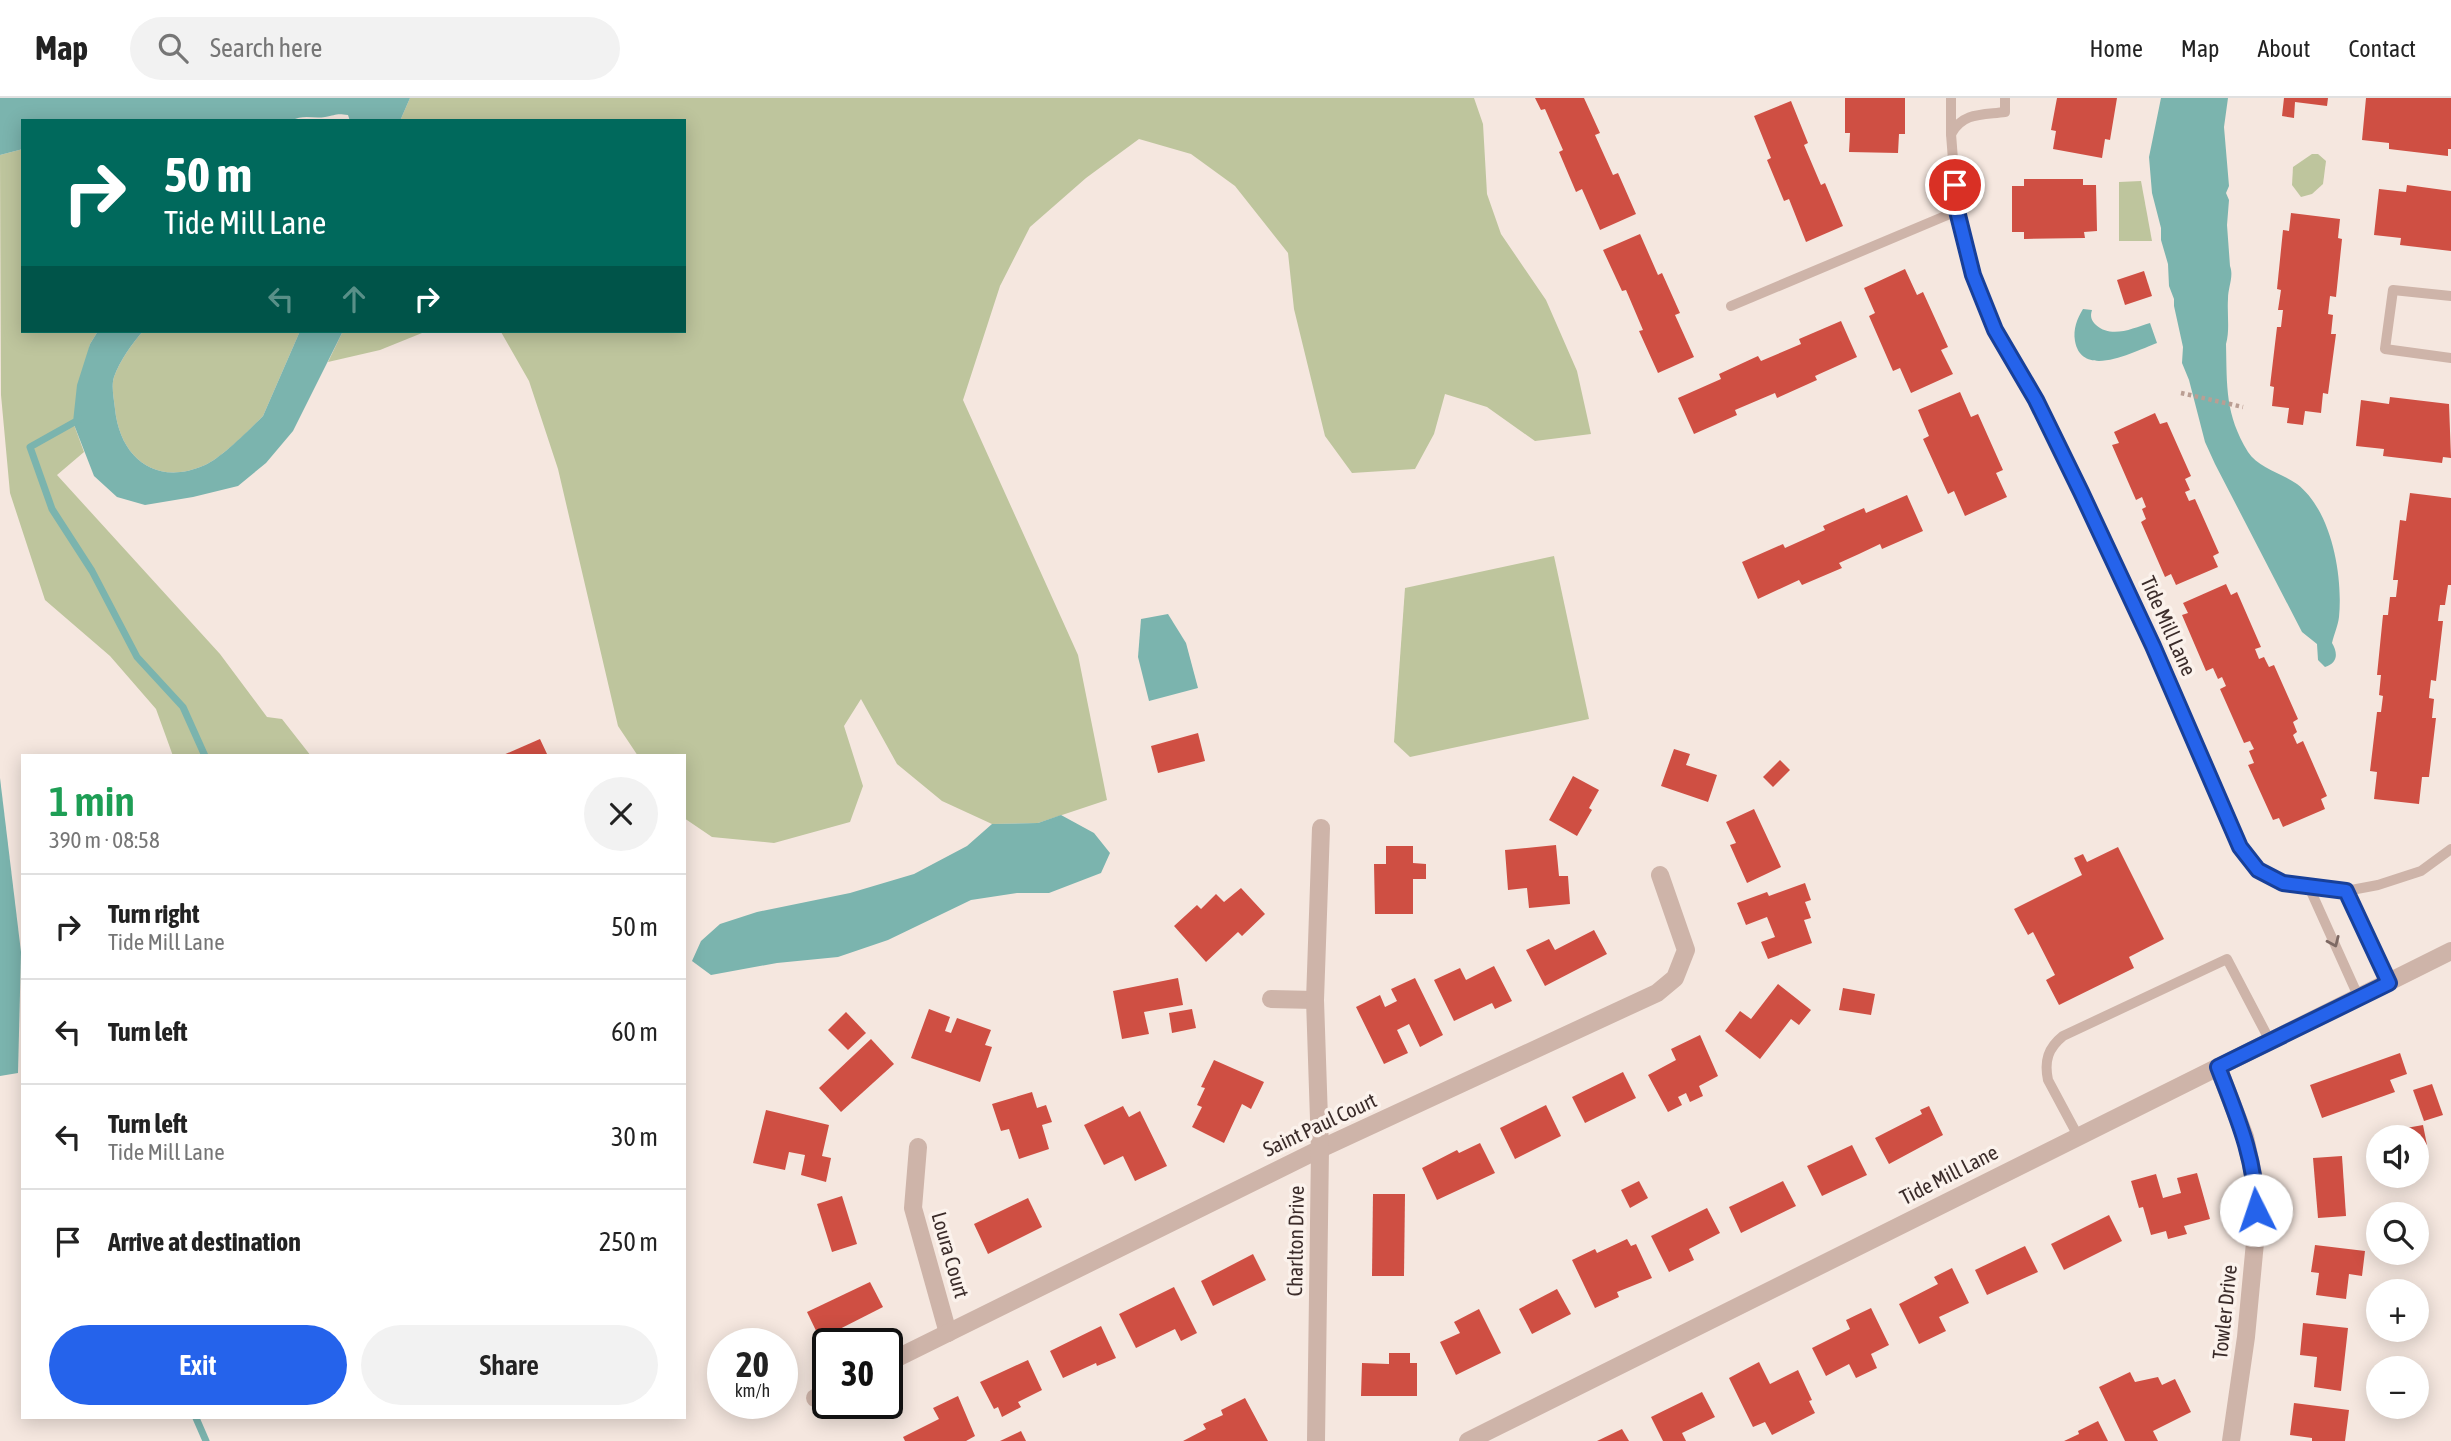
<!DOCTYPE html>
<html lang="en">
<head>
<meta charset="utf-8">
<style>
	body { margin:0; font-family:"Asap Condensed",sans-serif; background:#f2f2f2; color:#222; height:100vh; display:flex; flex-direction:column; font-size:26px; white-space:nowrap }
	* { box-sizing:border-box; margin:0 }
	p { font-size:23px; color:#767676 }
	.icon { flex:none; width:38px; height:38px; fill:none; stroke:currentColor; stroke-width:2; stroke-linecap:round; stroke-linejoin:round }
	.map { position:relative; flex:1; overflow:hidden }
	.side { position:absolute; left:21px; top:656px; width:665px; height:665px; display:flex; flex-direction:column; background:#fff; border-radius:0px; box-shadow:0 4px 18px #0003 }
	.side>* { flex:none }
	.guide { position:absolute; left:21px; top:21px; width:665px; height:214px; border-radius:0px; box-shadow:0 4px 18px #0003; background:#00695c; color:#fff; overflow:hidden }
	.controls { position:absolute; left:2366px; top:1027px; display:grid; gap:14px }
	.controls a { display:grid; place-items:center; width:63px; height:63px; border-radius:50%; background:#fff; box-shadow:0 4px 18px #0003; font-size:35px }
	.speed { position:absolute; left:707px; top:1230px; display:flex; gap:14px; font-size:35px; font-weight:700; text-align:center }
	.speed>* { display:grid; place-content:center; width:91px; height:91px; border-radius:50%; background:#fff; box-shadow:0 4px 18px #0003; line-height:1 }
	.speed small { font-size:18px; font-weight:400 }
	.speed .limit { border:4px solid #111; border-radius:10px; background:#fff; color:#111 }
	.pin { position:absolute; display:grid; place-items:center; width:60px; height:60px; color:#fff; margin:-30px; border:4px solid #fff; border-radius:50%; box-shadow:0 2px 7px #0007 }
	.me { position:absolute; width:77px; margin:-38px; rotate:356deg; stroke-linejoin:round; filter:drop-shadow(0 0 5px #0008) }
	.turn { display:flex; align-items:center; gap:24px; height:147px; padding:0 28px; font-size:32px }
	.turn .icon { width:91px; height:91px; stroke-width:2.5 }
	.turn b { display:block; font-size:49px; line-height:60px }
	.lanes { display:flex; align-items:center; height:66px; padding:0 28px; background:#0003; justify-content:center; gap:35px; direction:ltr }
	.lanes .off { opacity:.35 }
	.round { display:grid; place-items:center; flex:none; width:74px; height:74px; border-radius:37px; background:#f2f2f2 }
	.summary { display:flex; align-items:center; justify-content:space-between; height:119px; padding:0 28px }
	h1 { font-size:42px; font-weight:600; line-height:52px; color:#1e9e55 }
	.cta { display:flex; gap:14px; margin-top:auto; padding:14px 28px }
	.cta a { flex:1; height:80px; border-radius:42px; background:#2563eb; color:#fff; font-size:28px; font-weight:600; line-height:80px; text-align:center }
	.cta a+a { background:#f2f2f2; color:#222 }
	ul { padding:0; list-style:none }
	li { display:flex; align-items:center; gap:21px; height:105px; padding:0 28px; border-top:2px solid #e0e0e0 }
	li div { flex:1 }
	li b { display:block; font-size:26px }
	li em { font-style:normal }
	header { display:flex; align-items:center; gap:42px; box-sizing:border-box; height:98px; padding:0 35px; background:#fff; border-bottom:2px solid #e0e0e0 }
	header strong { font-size:33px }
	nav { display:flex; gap:38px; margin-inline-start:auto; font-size:24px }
	.search { width:490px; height:63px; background:#f2f2f2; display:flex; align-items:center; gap:18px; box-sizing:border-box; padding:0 24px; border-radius:38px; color:#767676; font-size:26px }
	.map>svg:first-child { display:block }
	.green { fill:#bec59d }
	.water { fill:#7bb4ae }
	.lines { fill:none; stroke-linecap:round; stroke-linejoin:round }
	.stream { stroke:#7bb4ae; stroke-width:7 }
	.building { fill:#cf4f43 }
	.path { stroke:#ba9e93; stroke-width:4.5; stroke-dasharray:3.5 3.5; stroke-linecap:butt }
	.service { stroke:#ceb4a9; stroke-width:10 }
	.minor { stroke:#ceb4a9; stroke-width:18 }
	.tertiary { stroke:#ceb4a9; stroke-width:18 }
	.oneway { stroke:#7d6963 }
	.route-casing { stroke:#184099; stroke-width:18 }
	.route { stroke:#2563eb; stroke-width:12 }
	.labels { text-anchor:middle; stroke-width:7; stroke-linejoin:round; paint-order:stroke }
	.street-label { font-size:21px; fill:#3b2c2a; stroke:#fbf2ec }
</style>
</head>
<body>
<header>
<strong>Map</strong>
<div class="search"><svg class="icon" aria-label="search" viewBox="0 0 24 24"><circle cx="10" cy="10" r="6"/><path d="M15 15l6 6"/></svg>Search here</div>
<nav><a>Home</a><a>Map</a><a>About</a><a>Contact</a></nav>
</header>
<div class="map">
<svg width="2451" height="1343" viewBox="0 0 2451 1343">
	<rect width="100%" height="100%" fill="#f5e7df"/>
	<g class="green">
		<path d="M410 0H1474L1483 26 1487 96 1501 136 1546 202 1577 273 1591 336 1535 343 1487 309 1445 296 1434 336 1415 371 1352 375 1325 338 1294 211 1288 155 1235 88 1191 56 1139 41 1086 80 1030 129 1000 188 963 302 1078 557 1107 702 1038 725 992 726 942 703 897 666 861 601 844 628 863 688 850 724 774 745 712 739 684 720V658H638L618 628 558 371 529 283 501 234 492 233H684V23H400Z"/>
		<path d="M23 51V233H98L90 246 73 324 84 354 57 377 220 556 267 619 282 621 311 658H173L156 611 110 558 45 502 10 395 1 297 0 57Z"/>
		<path d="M2312 56H2318L2326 63 2323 86 2312 96 2301 99 2292 87 2293 69Z"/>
		<path d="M2141 83 2152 143H2119V84Z"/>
		<path d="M143 233H300L263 318C250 332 221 360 205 367 156 389 120 360 115 311 114 301 111 288 114 279 120 262 132 246 143 233Z"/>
		<path d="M343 233H427L380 252 328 264Z"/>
		<path d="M1554 458 1589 621 1410 659 1394 644 1405 490Z"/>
	</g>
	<g class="water">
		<path d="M0 0H410L400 23H350L348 17C336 15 336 17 325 19 313 21 303 16 291 23H23V51L0 57Z"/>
		<path d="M2161 0H2228L2224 29 2229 88 2226 95 2229 102 2227 127 2230 168C2234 179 2228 189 2228 201 2227 216 2230 232 2226 246 2227 289 2225 316 2248 354 2258 370 2282 375 2297 386 2332 413 2343 478 2339 519 2338 528 2334 536 2332 545 2338 555 2338 565 2325 569L2318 562 2317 546 2302 534 2215 366 2205 344 2189 282 2182 265 2183 249 2174 208V201L2169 188 2168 166 2161 142V130L2152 95 2149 59Z"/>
		<path d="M2083 211 2092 212C2090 218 2091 222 2096 227 2112 241 2133 230 2150 225L2157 245C2135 253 2082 282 2075 243 2073 231 2077 221 2083 211Z"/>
		<path d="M98 233H143C132 246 120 262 114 279 111 288 114 301 115 311 120 360 156 389 205 367 221 360 250 331 263 318L300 233H343L293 333 266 365 238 388 193 399 145 407 117 399 94 378 73 324 77 287 90 246Z"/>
		<path d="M1168 516 1186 545 1198 590 1149 603 1138 559 1141 521Z"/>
		<path d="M0 680 21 854 18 975 0 978Z"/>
		<path d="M1061 717 1094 735 1110 755 1101 775 1049 795H1017L971 802 888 842 838 859 777 865 711 877 692 863 701 843 720 826 757 814 850 795 914 776 967 748 992 726 1038 725Z"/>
	</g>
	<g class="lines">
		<g class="stream">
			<path d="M80 321 30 349 52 411 92 473 137 559 183 609 205 658"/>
			<path d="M196 1320 206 1343"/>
		</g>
	</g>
	<g class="building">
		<path d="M1535 0H1584L1600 35 1595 37 1613 77 1618 75 1636 116 1600 132 1582 91 1576 94 1559 54 1563 52 1545 11 1541 12Z"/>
		<path d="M1845 0H1905V36H1899L1898 55 1849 54 1850 35H1845Z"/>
		<path d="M2057 0H2117L2110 42 2105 41 2102 60 2053 51 2056 33 2051 32Z"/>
		<path d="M2284 0H2328L2327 8 2295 4 2294 20 2282 18Z"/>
		<path d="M2366 0H2451V51H2448V58L2389 51V45L2362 42Z"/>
		<path d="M1791 3 1808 45 1804 47 1821 87 1825 85 1843 128 1806 144 1789 101 1784 103 1767 62 1771 60 1754 18Z"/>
		<path d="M2024 81H2083V87H2096L2097 133 2084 134 2085 140 2024 141V134H2012V88H2024Z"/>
		<path d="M2407 87 2451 93V153L2400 147 2401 140 2374 137 2379 91 2406 94Z"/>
		<path d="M2291 115 2340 121 2338 140 2342 141 2336 199 2330 198 2328 216 2333 217 2331 236H2336L2328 296 2323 295 2321 315 2305 313 2303 327 2287 325 2289 310 2272 308 2274 289 2270 288 2277 229H2281L2283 212H2278L2281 192 2277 191 2283 132 2289 133Z"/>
		<path d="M1640 136 1658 177 1662 175 1680 215 1675 217 1694 259 1658 275 1639 233 1643 232 1626 192 1622 193 1603 152Z"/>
		<path d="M1905 171 1917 197 1923 194 1948 249 1941 252 1953 276 1911 295 1900 270 1893 273 1869 218 1875 215 1864 190Z"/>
		<path d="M2144 173 2152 198 2125 207 2117 182Z"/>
		<path d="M1841 223 1857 259 1815 278 1817 282 1777 300 1775 295 1735 312 1737 317 1694 336 1678 300 1721 281 1719 276 1758 258 1761 263 1801 246 1799 241Z"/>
		<path d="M1960 294 1971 319 1978 316 2003 372 1996 375 2007 399 1965 418 1954 393 1948 396 1923 341 1929 338 1918 312Z"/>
		<path d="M2390 299 2449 306 2451 360 2443 359 2442 365 2383 358 2384 351 2356 348 2361 302 2389 306Z"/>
		<path d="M2155 315 2160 326 2167 324 2191 378 2185 381 2190 392 2185 394 2189 403 2195 401 2219 455 2213 458 2218 469 2176 487 2171 476 2165 479 2141 424 2146 421 2142 411 2146 409 2142 399 2136 402 2112 347 2119 345 2114 334Z"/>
		<path d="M2410 395 2451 400V487H2448L2445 507H2440L2438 523H2443L2436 583 2431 582 2429 600 2434 601 2432 620H2436L2429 679H2422L2419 706 2374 701 2377 674 2370 673 2377 614H2381L2383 598 2379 597 2381 577H2377L2383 517H2388L2390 499H2396L2398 482H2393L2400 422 2406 423Z"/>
		<path d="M1907 397 1923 433 1882 451 1880 446 1859 456 1839 465 1842 470 1802 487 1799 482 1758 501 1742 464 1783 446 1785 450 1825 432 1823 428 1864 410 1866 415Z"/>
		<path d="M2226 486 2231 497 2237 494 2261 549 2255 551 2259 561 2264 559 2269 569 2274 567 2298 621 2293 624 2297 634 2293 637 2297 646 2303 643 2327 698 2321 701 2325 711 2283 729 2279 720 2273 722 2248 667 2254 665 2249 653 2254 651 2250 643 2244 645 2220 591 2226 588 2222 579 2218 581 2213 570 2206 573 2182 517 2188 515 2183 505Z"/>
		<path d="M1198 635 1205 663 1158 675 1151 648Z"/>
		<path d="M540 641 547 656 543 658H501Z"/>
		<path d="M1674 651 1690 656 1686 667 1717 677 1708 704 1661 688Z"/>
		<path d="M1780 662 1790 672 1773 689 1763 679Z"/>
		<path d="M1573 678 1599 692 1589 710 1592 712 1577 738 1549 722Z"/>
		<path d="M1754 711 1781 769 1747 785 1730 747 1736 745 1726 724Z"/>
		<path d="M1556 747 1559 778H1568L1570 806 1529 810 1527 790 1508 792 1505 752Z"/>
		<path d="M1386 748H1413V765L1426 766V781H1413V816H1375L1374 766H1386Z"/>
		<path d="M2118 749 2164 841 2129 859 2134 870 2059 907 2046 882 2055 877 2033 834 2028 837 2014 811 2082 777 2074 760 2083 756 2087 764Z"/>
		<path d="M1805 785 1811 802 1805 804 1811 820 1804 822 1812 845 1768 861 1761 844 1775 839 1767 819 1746 827 1737 805 1767 794 1769 798Z"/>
		<path d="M1241 790 1265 816 1242 838 1238 834 1206 864 1174 828 1197 807 1201 811 1216 796 1224 804Z"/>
		<path d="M1594 832 1607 856 1545 888 1526 852 1549 841 1555 852Z"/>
		<path d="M1494 868 1512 903 1495 911 1492 905 1454 923 1434 882 1460 870 1466 882Z"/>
		<path d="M1178 880 1183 907 1144 914 1149 936 1122 941 1113 893Z"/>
		<path d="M1415 880 1443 937 1420 949 1409 926 1397 932 1408 955 1384 966 1356 909 1380 897 1385 909 1397 903 1391 891Z"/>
		<path d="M1778 886 1811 912 1799 927 1791 921 1760 961 1725 933 1740 913 1751 921Z"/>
		<path d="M1843 890 1875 896 1871 917 1839 912Z"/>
		<path d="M929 911 950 919 945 933 951 935 957 920 991 932 985 947 992 949 980 984 911 960Z"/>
		<path d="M1192 911 1196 930 1172 935 1169 915Z"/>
		<path d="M846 914 866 935 848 952 828 932Z"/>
		<path d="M1700 937 1718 978 1699 988 1703 998 1690 1004 1686 995 1678 999 1682 1007 1668 1014 1648 977 1676 962 1671 951Z"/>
		<path d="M871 941 894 966 841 1014 819 990Z"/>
		<path d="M2400 955 2407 976 2390 982 2395 994 2322 1020 2310 987Z"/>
		<path d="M1214 962 1264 984 1251 1011 1242 1006 1224 1045 1192 1029 1202 1009 1197 1007 1205 990 1201 989Z"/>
		<path d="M1623 974 1636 1000 1585 1025 1572 999Z"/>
		<path d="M2432 986 2443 1017 2424 1023 2413 992Z"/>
		<path d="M1032 994 1037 1010 1046 1007 1052 1024 1042 1027 1049 1051 1019 1061 1009 1031 1001 1033 992 1006Z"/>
		<path d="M1546 1007 1561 1038 1515 1061 1500 1030Z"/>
		<path d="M1123 1008 1129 1019 1140 1013 1167 1068 1135 1083 1123 1058 1104 1067 1084 1027Z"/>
		<path d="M1929 1008 1943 1037 1889 1066 1875 1040 1922 1016 1920 1012Z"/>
		<path d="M766 1012 829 1027 822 1058 831 1060 826 1084 801 1077 805 1057 789 1054 785 1072 753 1065Z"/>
		<path d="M2423 1027 2427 1047 2417 1049V1040H2396L2395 1032Z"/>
		<path d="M1480 1045 1495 1075 1437 1102 1422 1070 1457 1052 1459 1055Z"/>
		<path d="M1852 1047 1867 1077 1822 1098 1807 1068Z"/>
		<path d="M2342 1058 2346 1118 2318 1120 2313 1060Z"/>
		<path d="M2197 1075 2210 1121 2184 1128 2187 1136 2168 1141 2166 1133 2151 1137 2143 1109 2139 1110 2131 1083 2156 1076 2163 1100 2181 1095 2177 1080Z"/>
		<path d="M1639 1083 1648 1100 1630 1110 1621 1092Z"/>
		<path d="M1783 1083 1796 1108 1741 1135 1729 1109Z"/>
		<path d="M1373 1096H1405L1404 1178H1372Z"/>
		<path d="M842 1098 857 1146 832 1154 817 1106Z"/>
		<path d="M1028 1100 1042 1129 988 1156 974 1126Z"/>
		<path d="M1707 1110 1720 1135 1689 1151 1694 1162 1669 1174 1651 1138Z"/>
		<path d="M2109 1117 2122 1143 2064 1172 2051 1146Z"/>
		<path d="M1627 1141 1631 1148 1636 1146 1652 1180 1617 1194 1619 1199 1595 1210 1572 1162 1595 1151 1597 1155Z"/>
		<path d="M2315 1147 2365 1153 2362 1178 2349 1176 2346 1201 2316 1197 2319 1175 2311 1174Z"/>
		<path d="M2025 1148 2038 1174 1987 1197 1975 1172Z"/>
		<path d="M1253 1156 1266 1182 1213 1208 1201 1183Z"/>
		<path d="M1952 1170 1969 1205 1939 1219 1946 1233 1919 1246 1899 1206 1938 1186 1934 1179Z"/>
		<path d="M870 1184 883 1209 820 1241 807 1214Z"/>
		<path d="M1174 1189 1197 1235 1181 1243 1175 1231 1136 1250 1119 1216Z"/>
		<path d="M1557 1191 1571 1216 1532 1236 1519 1211Z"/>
		<path d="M1871 1210 1889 1247 1871 1256 1877 1270 1856 1280 1849 1266 1826 1278 1812 1250 1850 1231 1846 1222Z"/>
		<path d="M1479 1211 1501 1255 1456 1277 1440 1244 1460 1235 1454 1224Z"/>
		<path d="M2303 1225 2348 1230 2341 1293 2314 1289 2317 1259 2300 1257Z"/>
		<path d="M1101 1228 1116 1260 1097 1268 1096 1265 1063 1280 1050 1253Z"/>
		<path d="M1389 1255H1410V1265H1417V1298H1361L1362 1265 1389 1266Z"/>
		<path d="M1028 1262 1042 1292 1018 1304 1021 1309 1002 1319 998 1309 994 1311 980 1284Z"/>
		<path d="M1759 1264 1770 1286 1798 1272 1812 1302 1809 1303 1815 1315 1772 1337 1765 1324 1753 1329 1729 1280Z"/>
		<path d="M2130 1274 2135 1284 2158 1279 2162 1287 2175 1281 2191 1314 2153 1333 2158 1343H2125L2099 1289Z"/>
		<path d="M1702 1294 1715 1319 1682 1335 1686 1343H1663L1651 1319Z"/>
		<path d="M958 1298 975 1338 966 1343H905L903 1339 939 1321 933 1310Z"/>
		<path d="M1245 1300 1268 1343H1183L1206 1331 1203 1326 1223 1317 1221 1312Z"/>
		<path d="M2294 1305 2349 1312 2345 1343H2312V1340L2290 1337Z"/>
		<path d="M2098 1323 2108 1343H2064L2079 1336 2078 1333Z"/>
		<path d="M1622 1331 1629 1343H1597Z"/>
		<path d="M1021 1333 1026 1343H1000Z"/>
	</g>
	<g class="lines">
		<path class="path" d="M2181 295 2243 309"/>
		<g class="service">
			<path d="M1951 0V36L1957 113"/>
			<path d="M1951 36C1963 14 1983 17 2005 14V0"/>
			<path d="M2451 198 2393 192 2385 251 2451 260"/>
			<path d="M1731 208 1957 113 1973 177 1995 232 2037 302 2090 413 2153 548 2240 749 2258 772 2283 785 2346 793 2378 787 2421 773 2451 751"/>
			<path d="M2309 789 2359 900"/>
			<path d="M2346 793 2389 885"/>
			<path d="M2078 1038 2048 982C2044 963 2048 950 2063 938L2227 861 2270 943"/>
		</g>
		<g class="minor">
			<path d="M1271 901 1315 902"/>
			<path d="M2218 969 2245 1039 2256 1090V1134L2246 1239 2231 1343"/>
			<path d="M918 1049 913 1110 948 1235"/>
			<path d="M887 1265 1320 1051 1657 895 1675 880 1686 852 1660 777"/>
			<path d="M815 1300 828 1294"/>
			<path d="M1316 1343 1320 1051 1315 902 1321 730"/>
		</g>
		<path class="tertiary" d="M1468 1343 2451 853"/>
	</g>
	<defs><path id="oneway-chevron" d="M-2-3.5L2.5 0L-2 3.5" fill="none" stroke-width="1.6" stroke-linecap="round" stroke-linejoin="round" transform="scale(1.75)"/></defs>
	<use class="oneway" href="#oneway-chevron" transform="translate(2334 844) rotate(66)"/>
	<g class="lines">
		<g class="route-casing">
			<path id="route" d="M1955 87 1957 113 1973 177 1995 232 2036 302 2081 394 2153 548 2240 749 2258 772 2283 785 2346 793 2389 885 2218 969C2236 1016 2256 1061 2256 1112"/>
		</g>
		<use href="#route" class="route"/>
	</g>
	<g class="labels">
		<g class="street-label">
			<text transform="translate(2168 528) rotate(66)" y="7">Tide Mill Lane</text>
			<text transform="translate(1320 1027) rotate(-25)" y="7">Saint Paul Court</text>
			<text transform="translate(1949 1077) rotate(-27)" y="7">Tide Mill Lane</text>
			<text transform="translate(1296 1143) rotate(-89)" y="7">Charlton Drive</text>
			<text transform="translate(950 1157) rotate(74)" y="7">Loura Court</text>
			<text transform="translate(2225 1214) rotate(-84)" y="7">Towler Drive</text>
		</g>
	</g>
</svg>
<div class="controls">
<a><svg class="icon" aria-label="sound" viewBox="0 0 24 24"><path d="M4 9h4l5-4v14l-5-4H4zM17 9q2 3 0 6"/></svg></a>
<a><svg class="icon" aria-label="search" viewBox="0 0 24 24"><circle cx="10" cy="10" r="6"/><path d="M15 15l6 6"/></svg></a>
<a>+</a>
<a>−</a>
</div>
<div class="speed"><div>20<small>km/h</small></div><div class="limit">30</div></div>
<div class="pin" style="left:1955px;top:87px;background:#d93025"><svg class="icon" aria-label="arrive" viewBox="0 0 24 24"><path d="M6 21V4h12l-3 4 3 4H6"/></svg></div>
<svg class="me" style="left:2256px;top:1112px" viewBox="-20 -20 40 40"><circle r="19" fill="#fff"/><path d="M0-13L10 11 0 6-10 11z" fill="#2563eb"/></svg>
<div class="guide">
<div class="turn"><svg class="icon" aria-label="right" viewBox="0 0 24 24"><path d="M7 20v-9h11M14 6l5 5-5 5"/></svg><div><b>50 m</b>Tide Mill Lane</div></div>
<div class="lanes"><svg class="icon off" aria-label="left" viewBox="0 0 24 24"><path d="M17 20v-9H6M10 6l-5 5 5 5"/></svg><svg class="icon off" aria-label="ahead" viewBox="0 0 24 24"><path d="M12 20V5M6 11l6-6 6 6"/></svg><svg class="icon" aria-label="right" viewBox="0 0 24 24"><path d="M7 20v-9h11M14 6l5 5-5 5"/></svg></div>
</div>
<section class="side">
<div class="summary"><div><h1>1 min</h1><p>390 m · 08:58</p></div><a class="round"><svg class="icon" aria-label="close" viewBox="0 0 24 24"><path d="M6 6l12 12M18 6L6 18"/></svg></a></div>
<ul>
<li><svg class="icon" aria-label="right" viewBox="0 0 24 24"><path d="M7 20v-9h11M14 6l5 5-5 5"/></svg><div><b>Turn right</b><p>Tide Mill Lane</p></div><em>50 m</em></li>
<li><svg class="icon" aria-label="left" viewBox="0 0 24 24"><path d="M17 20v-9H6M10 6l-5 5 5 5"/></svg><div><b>Turn left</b></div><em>60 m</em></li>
<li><svg class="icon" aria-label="left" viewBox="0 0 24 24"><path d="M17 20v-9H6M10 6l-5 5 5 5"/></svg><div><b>Turn left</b><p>Tide Mill Lane</p></div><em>30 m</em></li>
<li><svg class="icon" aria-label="arrive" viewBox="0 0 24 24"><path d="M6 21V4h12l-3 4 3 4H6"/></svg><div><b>Arrive at destination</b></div><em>250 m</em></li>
</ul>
<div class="cta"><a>Exit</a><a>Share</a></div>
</section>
</div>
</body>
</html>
